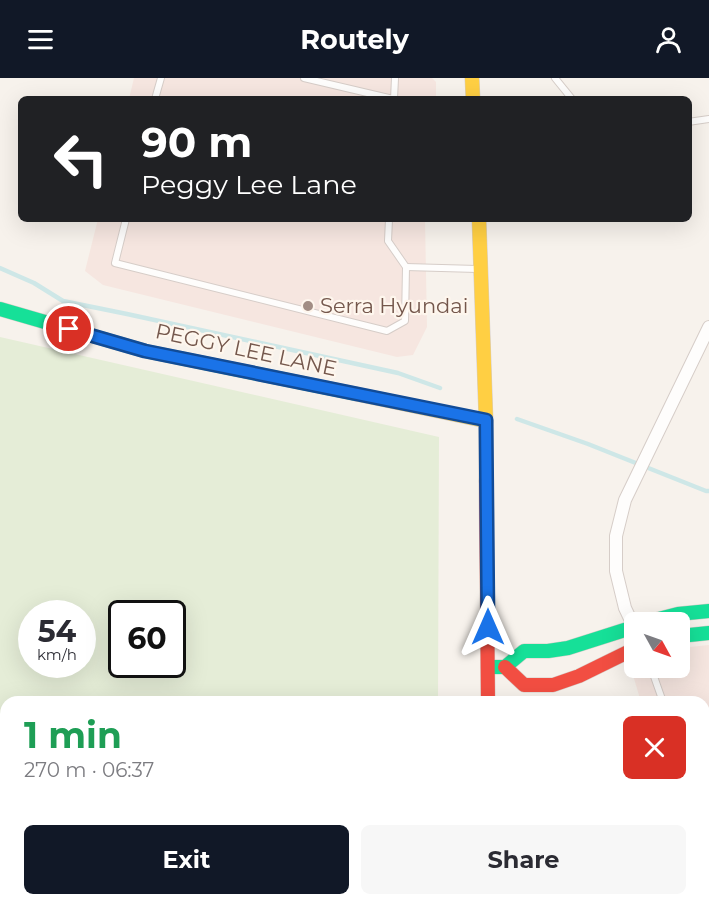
<!DOCTYPE html>
<html lang="en">
<head>
<meta charset="utf-8">
<style>
	body { margin:0; font-family:Montserrat,sans-serif; background:#f7f7f7; color:#2b2b33; height:100vh; display:flex; flex-direction:column; font-size:22px; white-space:nowrap }
	* { box-sizing:border-box; margin:0 }
	p { font-size:20px; color:#7c7c81 }
	.icon { flex:none; width:33px; height:33px; fill:none; stroke:currentColor; stroke-width:2; stroke-linecap:round; stroke-linejoin:round }
	.map { position:relative; flex:1; overflow:hidden }
	.details { position:absolute; left:0px; top:618px; width:710px; height:210px; display:flex; flex-direction:column; background:#fff; border-radius:18px 18px 0 0; box-shadow:0 6px 24px #0002 }
	.details>* { flex:none }
	.guide { position:absolute; left:18px; top:18px; width:674px; height:126px; border-radius:9px; box-shadow:0 6px 24px #0002; background:#202124; color:#fff; overflow:hidden }
	.needle { width:39px; rotate:130deg }
	.buttons { position:absolute; left:624px; top:534px; display:grid; gap:12px }
	.buttons a { display:grid; place-items:center; width:66px; height:66px; border-radius:9px; background:#fff; box-shadow:0 6px 24px #0002; font-size:30px }
	.speed { position:absolute; left:18px; top:522px; display:flex; gap:12px; font-size:30px; font-weight:700; text-align:center }
	.speed>* { display:grid; place-content:center; width:78px; height:78px; border-radius:50%; background:#fff; box-shadow:0 6px 24px #0002; line-height:1 }
	.speed small { font-size:15px; font-weight:400 }
	.speed .limit { border:3px solid #111; border-radius:9px; background:#fff; color:#111 }
	.pin { position:absolute; display:grid; place-items:center; width:51px; height:51px; color:#fff; margin:-26px; border:3px solid #fff; border-radius:50%; box-shadow:0 2px 6px #0007 }
	.me { position:absolute; width:66px; margin:-33px; rotate:0deg; stroke-linejoin:round; filter:drop-shadow(0 0 4px #0008) }
	.turn { display:flex; align-items:center; gap:21px; height:126px; padding:0 24px; font-size:27px }
	.turn .icon { width:78px; height:78px; stroke-width:2.5 }
	.turn b { display:block; font-size:42px; line-height:51px }
	.round { display:grid; place-items:center; flex:none; width:63px; height:63px; border-radius:9px; background:#f7f7f7 }
	.summary { display:flex; align-items:center; justify-content:space-between; height:102px; padding:0 24px }
	h1 { font-size:36px; font-weight:700; line-height:45px; color:#1e9e55 }
	.primary-button { display:flex; gap:12px; margin-top:auto; padding:12px 24px }
	.primary-button a { flex:1; height:69px; border-radius:9px; background:#111827; color:#fff; font-size:24px; font-weight:700; line-height:69px; text-align:center }
	.primary-button a+a { background:#f7f7f7; color:#2b2b33 }
	header { display:flex; justify-content:space-between; align-items:center; height:78px; padding:0 24px; background:#111827; color:#fff; font-size:27px; font-weight:700 }
	.map>svg:first-child { display:block }
	.commercial { fill:#f6e6e0 }
	.green { fill:#e5edd7; fill-rule:evenodd }
	.lines { fill:none; stroke-linecap:round; stroke-linejoin:round }
	.stream { stroke:#cee7e7; stroke-width:4.5 }
	.lane-casing { stroke:#d6cdc8; stroke-width:8 }
	.street-casing { stroke:#d6cdc8; stroke-width:14 }
	.fast-casing { stroke:#d6cdc8; stroke-width:15 }
	.slow-casing { stroke:#d6cdc8; stroke-width:15 }
	.jam-casing { stroke:#d6cdc8; stroke-width:15 }
	.lane { stroke:#fefdfc; stroke-width:6 }
	.street { stroke:#fefdfc; stroke-width:12 }
	.fast { stroke:#16e098; stroke-width:14 }
	.slow { stroke:#ffcf43; stroke-width:14 }
	.jam { stroke:#f24e42; stroke-width:14 }
	.route-casing { stroke:#114b97; stroke-width:15 }
	.route { stroke:#1a73e8; stroke-width:10 }
	.poi-dot { fill:#a28d84; stroke:#fef6ed; stroke-width:2 }
	.labels { text-anchor:middle; stroke-width:4.5; stroke-linejoin:round; paint-order:stroke }
	.poi-label { font-size:21px; fill:#74574c; stroke:#fef6ed; text-anchor:start }
	.street-label { font-size:21px; fill:#74574c; stroke:#fef6ed }
</style>
</head>
<body>
<header><svg class="icon" aria-label="menu" viewBox="0 0 24 24"><path d="M4 6h16M4 12h16M4 18h16"/></svg>Routely<svg class="icon" aria-label="person" viewBox="0 0 24 24"><circle cx="12" cy="8" r="4"/><path d="M4 21q1-7 8-7t8 7"/></svg></header>
<div class="map">
<svg width="709" height="828" viewBox="0 0 709 828">
	<rect width="100%" height="100%" fill="#f7f2ec"/>
	<g class="commercial">
		<path d="M134 0H432L436 4V21H129Z"/>
		<path d="M98 141H425L427 249 413 277 397 279 103 207 85 193Z"/>
		<path d="M709 567V828H686V822H704V624H641L630 587 634 585V590H680V570Z"/>
	</g>
	<path class="green" d="M0 259 439 359 438 624H6V822H439V828H0ZM32 536H82V586H32ZM122 536H172V586H122Z"/>
	<g class="lines">
		<g class="stream">
			<path d="M0 190 34 205 63 223 127 236 398 295 440 310"/>
			<path d="M517 341 588 366 706 413H709"/>
		</g>
		<g class="lane-casing">
			<g id="lane">
				<path d="M304 0 393 21"/>
				<path d="M555 0 572 21"/>
				<path d="M155 21 161 0"/>
				<path d="M394 21 395 0"/>
				<path d="M688 44 709 41"/>
				<path d="M126 141 115 185 387 253 405 243 406 189 388 163 389 141"/>
				<path d="M406 189 477 191"/>
				<path d="M651 590 663 624"/>
				<path d="M704 683H709"/>
				<path d="M702 828V822"/>
			</g>
		</g>
		<g class="street-casing">
			<path id="street" d="M634 549 625 530 616 493V458L625 422 709 249"/>
		</g>
		<g class="fast-casing">
			<g id="fast">
				<path d="M0 231 145 273 356 316"/>
				<path d="M647 544 678 536 709 533"/>
				<path d="M680 558 709 555"/>
				<path d="M488 589H505L524 573H548L568 570 634 549"/>
			</g>
		</g>
		<g class="slow-casing">
			<g id="slow">
				<path d="M472 0 473 21"/>
				<path d="M479 141 486 343V403"/>
				<path d="M356 316 486 343"/>
				<path d="M484 822V828"/>
			</g>
		</g>
		<g class="jam-casing">
			<g id="jam">
				<path d="M486 403 488 624"/>
				<path d="M505 589 524 607H553L579 598 634 571"/>
			</g>
		</g>
		<use href="#lane" class="lane"/>
		<use href="#street" class="street"/>
		<use href="#fast" class="fast"/>
		<use href="#slow" class="slow"/>
		<use href="#jam" class="jam"/>
	</g>
	<g class="lines">
		<g class="route-casing">
			<path id="route" d="M69 251 145 273 486 342 488 549"/>
		</g>
		<use href="#route" class="route"/>
	</g>
	<circle class="poi-dot" cx="308" cy="228" r="6"/>
	<g class="labels">
		<g class="poi-label">
			<text x="320" y="235">Serra Hyundai</text>
		</g>
		<g class="street-label">
			<text transform="translate(246 272) rotate(12)" y="7">PEGGY LEE LANE</text>
		</g>
	</g>
</svg>
<div class="buttons">
<a><svg class="needle" viewBox="-14 -14 28 28"><path d="M0-13l5 13h-10z" fill="#e53935"/><path d="M0 13l5-13h-10z" fill="#7c7c81"/></svg></a>
</div>
<div class="speed"><div>54<small>km/h</small></div><div class="limit">60</div></div>
<div class="pin" style="left:69px;top:251px;background:#d93025"><svg class="icon" aria-label="arrive" viewBox="0 0 24 24"><path d="M6 21V4h12l-3 4 3 4H6"/></svg></div>
<svg class="me" style="left:488px;top:549px" viewBox="-20 -20 40 40"><path d="M0-17L14 15 0 8-14 15z" fill="#1a73e8" stroke="#fff" stroke-width="4"/></svg>
<div class="guide">
<div class="turn"><svg class="icon" aria-label="left" viewBox="0 0 24 24"><path d="M17 20v-9H6M10 6l-5 5 5 5"/></svg><div><b>90 m</b>Peggy Lee Lane</div></div>
</div>
<section class="details">
<div class="summary"><div><h1>1 min</h1><p>270 m · 06:37</p></div><a class="round" style="background:#d93025;color:#fff"><svg class="icon" aria-label="close" viewBox="0 0 24 24"><path d="M6 6l12 12M18 6L6 18"/></svg></a></div>
<div class="primary-button"><a>Exit</a><a>Share</a></div>
</section>
</div>
</body>
</html>
